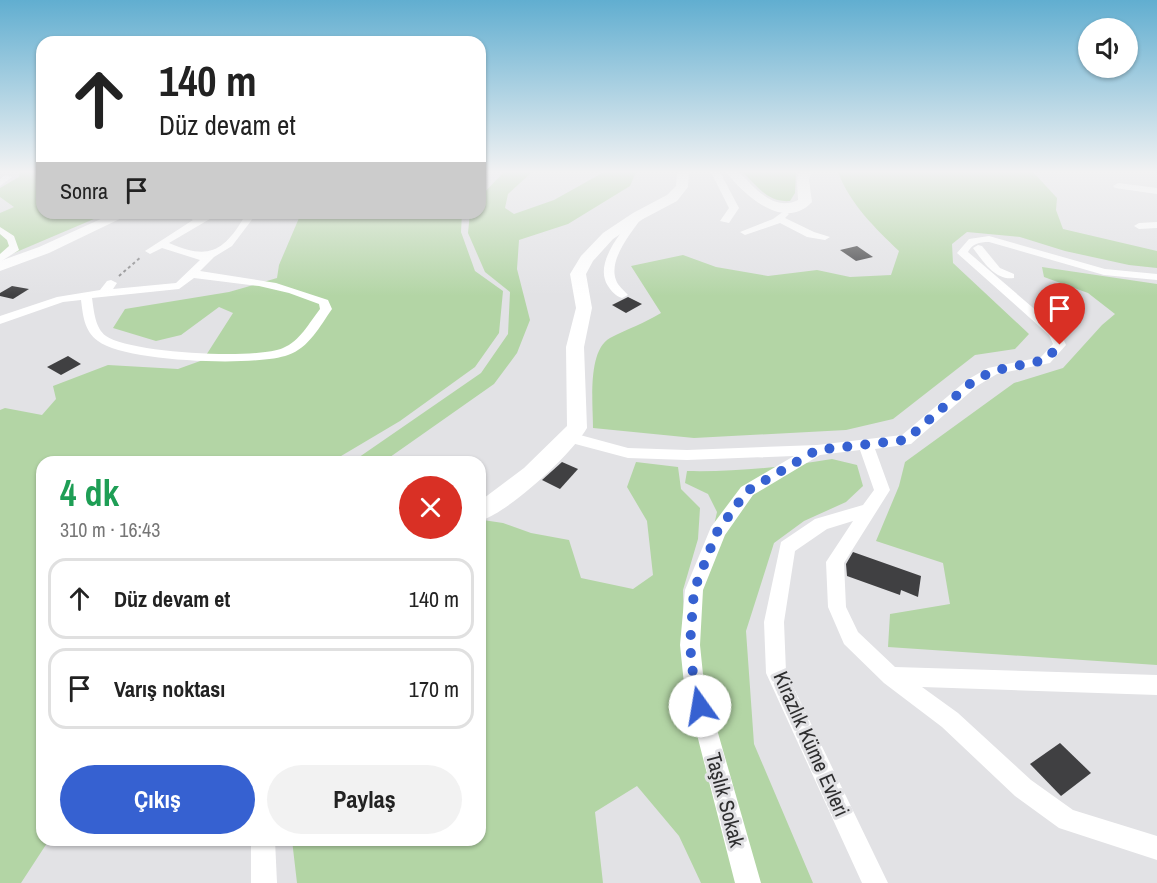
<!DOCTYPE html>
<html lang="tr">
<head>
<meta charset="utf-8">
<style>
	body { margin:0; font-family:"Archivo Narrow",sans-serif; background:#f2f2f2; color:#222; height:100vh; display:flex; flex-direction:column; font-size:22px; white-space:nowrap }
	* { box-sizing:border-box; margin:0 }
	p { font-size:20px; color:#767676 }
	.icon { flex:none; width:33px; height:33px; fill:none; stroke:currentColor; stroke-width:2; stroke-linecap:round; stroke-linejoin:round }
	.map { position:relative; flex:1; overflow:hidden }
	.sheet { position:absolute; left:36px; top:456px; width:450px; height:390px; display:flex; flex-direction:column; background:#fff; border-radius:18px; box-shadow:0 2px 4px #0004 }
	.sheet>* { flex:none }
	.guide { position:absolute; left:36px; top:36px; width:450px; height:183px; border-radius:18px; box-shadow:0 2px 4px #0004; background:#fff; color:#222; overflow:hidden }
	.buttons { position:absolute; left:1078px; top:18px; display:grid; gap:12px }
	.buttons a { display:grid; place-items:center; width:60px; height:60px; border-radius:50%; background:#fff; box-shadow:0 2px 4px #0004; font-size:30px }
	.pin { position:absolute; display:grid; place-items:center; width:51px; height:51px; color:#fff; margin:-62px -26px; border-radius:50% 50% 50% 0; rotate:-45deg; box-shadow:0 0 6px #0007 }
	.pin .icon { rotate:45deg }
	.me { position:absolute; width:66px; margin:-33px; rotate:347deg; stroke-linejoin:round; filter:drop-shadow(0 0 4px #0008) }
	.turn { display:flex; align-items:center; gap:21px; height:126px; padding:0 24px; font-size:27px }
	.turn .icon { width:78px; height:78px; stroke-width:2.5 }
	.turn b { display:block; font-size:42px; line-height:51px }
	.then { display:flex; align-items:center; height:57px; padding:0 24px; background:#0003; gap:12px; font-size:22px }
	.round { display:grid; place-items:center; flex:none; width:63px; height:63px; border-radius:32px; background:#f2f2f2 }
	.head { display:flex; align-items:center; justify-content:space-between; height:102px; padding:0 24px }
	h1 { font-size:36px; font-weight:800; line-height:45px; color:#1e9e55 }
	.cta { display:flex; gap:12px; margin-top:auto; padding:12px 24px }
	.cta a { flex:1; height:69px; border-radius:36px; background:#3661d1; color:#fff; font-size:24px; font-weight:800; line-height:69px; text-align:center }
	.cta a+a { background:#f2f2f2; color:#222 }
	ul { padding:0; list-style:none }
	li { display:flex; align-items:center; gap:18px; height:81px; margin:0 12px 9px; padding:0 12px; border:3px solid #e0e0e0; border-radius:18px }
	li div { flex:1 }
	li b { display:block; font-size:22px }
	li em { font-style:normal }
	.map>svg:first-child { display:block }
	.green { fill:#b3d5a5 }
	.building { fill:#404042 }
	.lines { fill:none; stroke-linecap:round; stroke-linejoin:round }
	.path { stroke:#8a8a8c; stroke-width:2; stroke-dasharray:3 3; stroke-linecap:butt }
	.street { fill:#fff; fill-rule:evenodd }
	.secondary { fill:#fff; fill-rule:evenodd }
	.route { stroke:#3661d1; stroke-width:10; stroke-dasharray:0 18 }
	.labels { text-anchor:middle; stroke-width:6; stroke-linejoin:round; paint-order:stroke }
	.near-street-label { font-size:21px; fill:#2e2e2f; stroke:#e2e2e5 }
</style>
</head>
<body>
<div class="map">
<svg width="1157" height="883" viewBox="0 0 1157 883">
	<rect width="100%" height="100%" fill="#e2e2e5"/>
	<g class="green">
		<path d="M20 172H42V213H108L0 259V213L14 207 0 197V188L19 177Z"/>
		<path d="M504 172H532L508 194 505 208 514 214 554 200 604 172H636L630 186 568 224 519 240 517 269 530 320 517 353 494 384 383 462H352L481 373 508 334 510 292 485 272 468 233 470 213H480V197Z"/>
		<path d="M742 172H796L795 193 790 201C767 203 758 186 742 172Z"/>
		<path d="M838 172H1033L1057 198 1056 210 1063 229 1157 251V268L1129 265 1065 251 1020 237 967 232 952 244 953 263 1029 334 1015 349 975 355 893 419 846 430 694 438 593 428C593 404 587 351 610 338 627 329 645 323 661 313L631 266 683 255 716 267 768 276 817 270 850 277 891 275 899 251C875 228 850 204 838 172Z"/>
		<path d="M283 213H462L461 232 475 271 503 291 499 333 475 367 400 421 331 462H42V840H49L21 883H0V410L5 408 42 415 56 399 53 386 108 365 178 369 203 360 233 313 219 307 181 335 156 341 113 328 125 309 229 292 277 278 279 265 299 218Z"/>
		<path d="M1042 267 1157 284V665L888 647 890 614 950 604 943 563 876 541 899 486 905 462 1014 383 1063 368 1102 325 1115 314 1088 293 1044 277Z"/>
		<path d="M832 459 857 465 863 486 846 502 804 521 774 543 746 631 754 744 813 883H701L679 836 637 786 595 812 603 883H297L292 840H480V522L483 520 503 523 531 533 569 540 581 578 633 589 653 575 647 521 627 487 636 462 678 467 681 489 700 508 698 539 683 590 686 720 698 596 717 512 708 494 685 483 687 471C736 472 784 467 832 459Z"/>
	</g>
	<g class="building">
		<path d="M857 246 873 257 856 261 840 250Z"/>
		<path d="M12 286 29 289 13 299 0 296V293Z"/>
		<path d="M628 297 642 304 626 313 612 305Z"/>
		<path d="M68 356 81 364 61 375 47 367Z"/>
		<path d="M562 462 578 469 560 489 542 480Z"/>
		<path d="M853 552 921 576 918 597 901 590 900 595 847 576 846 564Z"/>
		<path d="M1060 743 1091 773 1061 796 1030 764Z"/>
	</g>
	<g class="lines">
		<path class="path" d="M119 276 141 257"/>
		<g class="street">
			<path d="M711 172H720L739 208 729 223 720 221 729 208Z"/>
			<path d="M5 175 12 177 0 186V179Z"/>
			<path d="M1118 183 1157 188V194L1115 188 1113 186Z"/>
			<path d="M784 211 789 214 785 218 814 232 830 237 825 240 807 237 780 223 745 235 740 232 773 219Z"/>
			<path d="M181 213H194L200 216 207 213H220L169 243C206 259 222 254 243 219L221 213H257L232 246 214 257 200 271 276 283 328 300 332 309C320 326 309 348 288 355 256 367 125 362 98 341 84 331 83 315 81 300L63 302 0 324V316L57 297 100 290 107 281 111 280 117 283 113 289 176 283 200 260 162 248 150 254 145 251 193 220ZM194 278 259 286 289 293 319 304 320 309C309 323 300 341 283 348 256 360 129 353 106 336 95 328 94 311 92 298L179 289Z"/>
			<path d="M635 214 643 216C632 232 608 259 616 280 618 286 624 290 628 295L622 298C616 296 612 292 608 286 593 263 622 232 635 214Z"/>
			<path d="M1157 222V228L1139 229 1134 226 1139 223Z"/>
			<path d="M0 227 14 236 19 250 0 262V254L9 246 7 240 0 234Z"/>
			<path d="M989 236 1105 269 1157 274V280L1104 275 989 242C979 242 972 244 968 252L1059 330 1066 345 1050 363 997 374 977 386 911 444 875 449 890 490 844 563 846 607 858 632 895 667 1157 675V695L922 687 958 713 1031 780 1073 810 1157 836V860L1059 828 1015 796 942 727 884 683 844 644 828 607 826 562 853 521 827 529 795 551 784 622 786 672 888 883H862L766 673 764 622 781 542 815 519 863 505 874 490 860 450 820 455 753 495 725 535 703 590 700 645 704 684 761 883H735L684 684 680 645 685 590 711 527 741 487 794 456 687 460 628 458 564 441 562 437 569 432 628 448 687 450 817 445 902 435 967 380 988 368 1041 357 1053 344 1049 335 957 253 969 239Z"/>
			<path d="M978 245 982 246 1000 268 1014 274V278C995 281 983 261 973 248Z"/>
			<path d="M251 840H275L277 883H251Z"/>
		</g>
		<g class="secondary">
			<path d="M677 172H689L688 187 677 201 643 219 613 239 593 261 586 274 592 308 584 347 587 428C571 455 509 512 480 521V501L524 468 567 426 566 347 576 308 570 274 581 256 603 233 633 213 667 195 676 186Z"/>
			<path d="M726 172H739C755 188 774 212 798 200L797 180 799 172H811L809 180 812 202C784 232 744 195 726 172Z"/>
			<path d="M114 213H132L49 253 0 271V261L39 247Z"/>
		</g>
	</g>
	<linearGradient id="sky" x2="0" y2="1"><stop stop-color="#61aed0"/><stop offset="0.58" stop-color="#f2f2f3"/><stop offset="1" stop-color="#f2f2f3" stop-opacity="0"/></linearGradient>
	<rect width="1157" height="296" fill="url(#sky)"/>
	<g class="lines">
		<path class="route" d="M700 706 694 684 690 645 694 590 717 532 747 491 817 450 906 440 972 382 993 371 1045 360 1060 345"/>
	</g>
	<g class="labels">
		<g class="near-street-label">
			<text transform="translate(811 744) rotate(66)" y="7">Kirazlık Küme Evleri</text>
			<text transform="translate(725 800) rotate(75)" y="7">Taşlık Sokak</text>
		</g>
	</g>
</svg>
<div class="buttons">
<a><svg class="icon" aria-label="sound" viewBox="0 0 24 24"><path d="M4 9h4l5-4v14l-5-4H4zM17 9q2 3 0 6"/></svg></a>
</div>
<div class="pin" style="left:1060px;top:345px;background:#d93025"><svg class="icon" aria-label="arrive" viewBox="0 0 24 24"><path d="M6 21V4h12l-3 4 3 4H6"/></svg></div>
<svg class="me" style="left:700px;top:706px" viewBox="-20 -20 40 40"><circle r="19" fill="#fff"/><path d="M0-13L10 11 0 6-10 11z" fill="#3661d1"/></svg>
<div class="guide">
<div class="turn"><svg class="icon" aria-label="ahead" viewBox="0 0 24 24"><path d="M12 20V5M6 11l6-6 6 6"/></svg><div><b>140 m</b>Düz devam et</div></div>
<div class="then">Sonra<svg class="icon" aria-label="arrive" viewBox="0 0 24 24"><path d="M6 21V4h12l-3 4 3 4H6"/></svg></div>
</div>
<section class="sheet">
<div class="head"><div><h1>4 dk</h1><p>310 m · 16:43</p></div><a class="round" style="background:#d93025;color:#fff"><svg class="icon" aria-label="close" viewBox="0 0 24 24"><path d="M6 6l12 12M18 6L6 18"/></svg></a></div>
<ul>
<li><svg class="icon" aria-label="ahead" viewBox="0 0 24 24"><path d="M12 20V5M6 11l6-6 6 6"/></svg><div><b>Düz devam et</b></div><em>140 m</em></li>
<li><svg class="icon" aria-label="arrive" viewBox="0 0 24 24"><path d="M6 21V4h12l-3 4 3 4H6"/></svg><div><b>Varış noktası</b></div><em>170 m</em></li>
</ul>
<div class="cta"><a>Çıkış</a><a>Paylaş</a></div>
</section>
</div>
</body>
</html>
